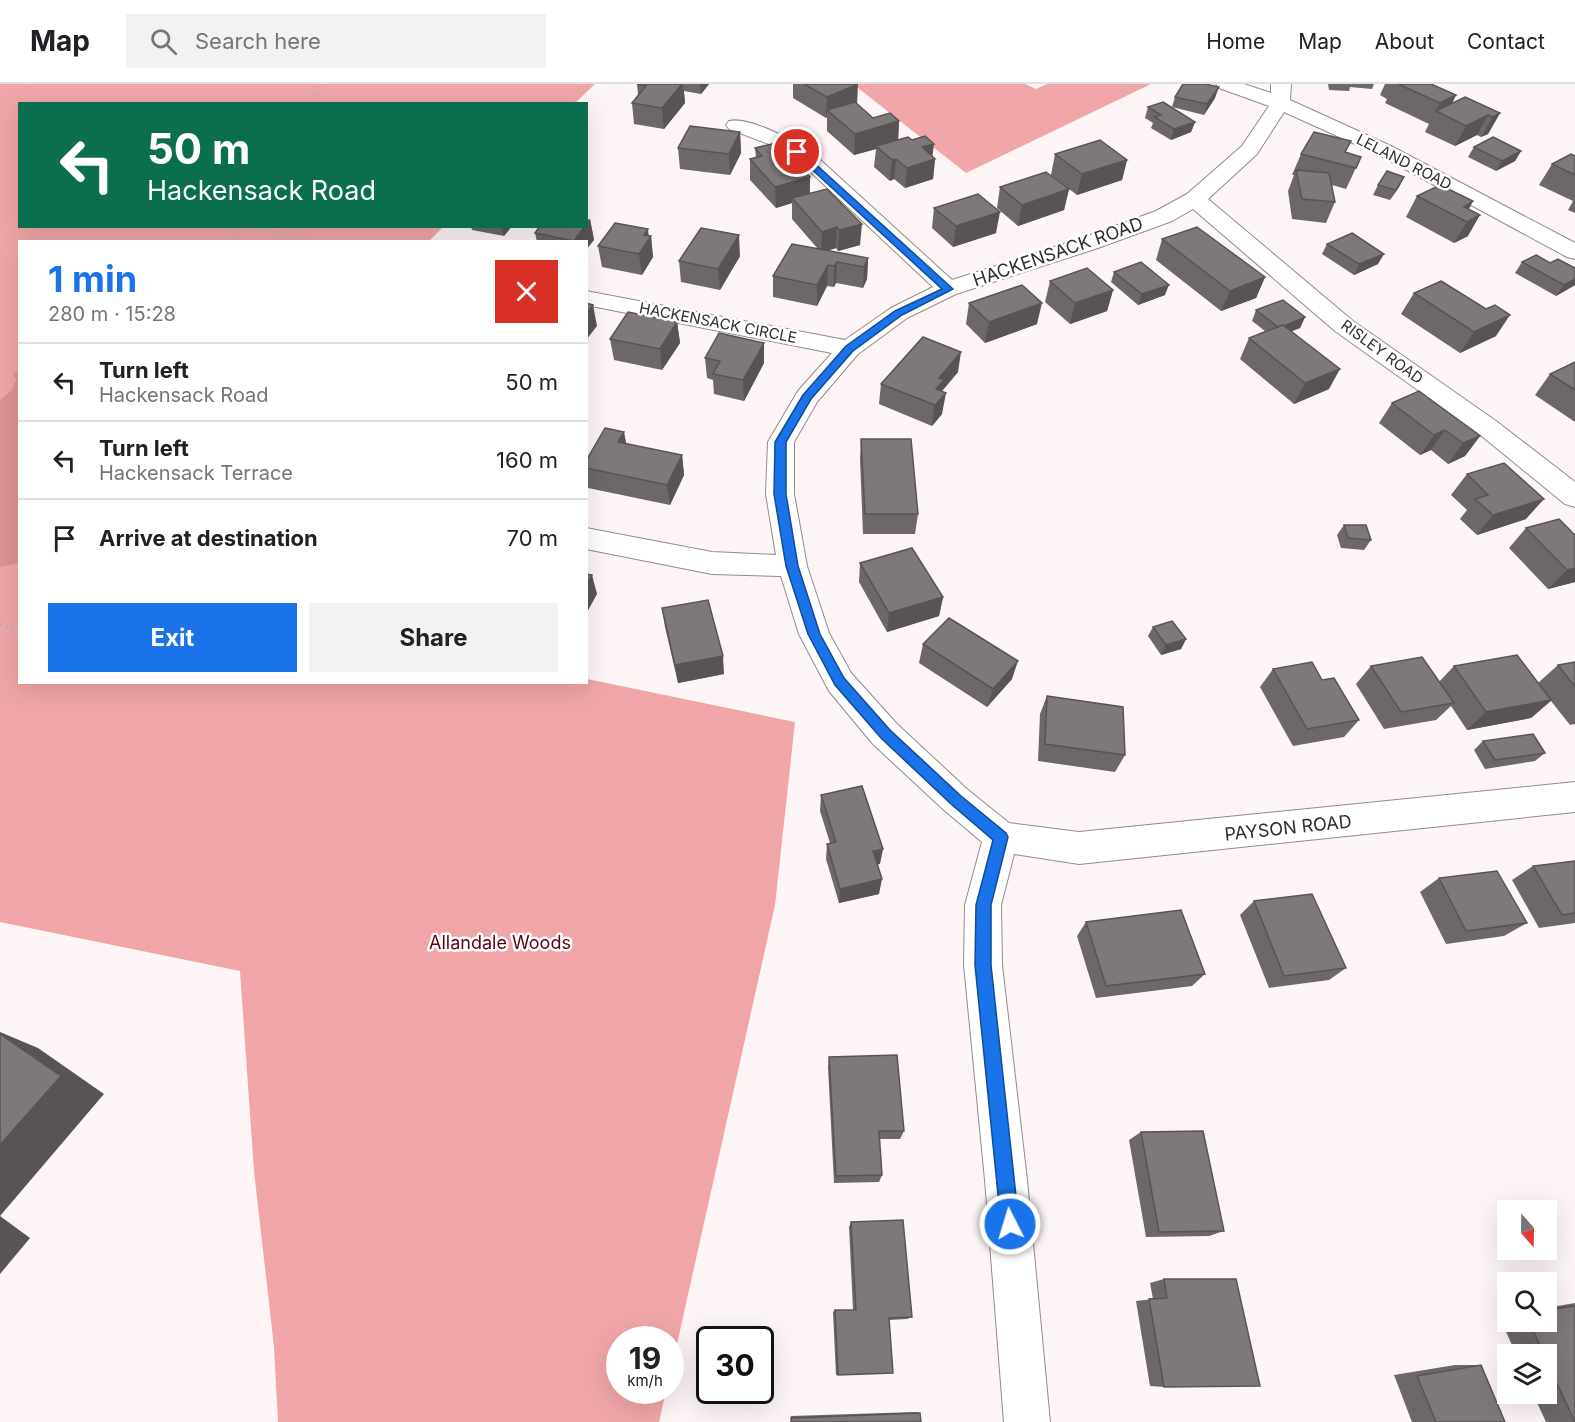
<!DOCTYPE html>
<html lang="en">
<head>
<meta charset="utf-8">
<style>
	body { margin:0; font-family:Inter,sans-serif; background:#f2f2f2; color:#202124; height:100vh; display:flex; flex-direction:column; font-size:22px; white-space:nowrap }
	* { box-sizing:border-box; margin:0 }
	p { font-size:20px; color:#757577 }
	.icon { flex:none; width:33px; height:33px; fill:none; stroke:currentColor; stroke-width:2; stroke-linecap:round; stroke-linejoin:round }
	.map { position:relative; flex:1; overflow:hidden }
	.side { position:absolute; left:18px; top:156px; width:570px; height:444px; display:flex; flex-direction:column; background:#fff; border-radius:0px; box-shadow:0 6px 24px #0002 }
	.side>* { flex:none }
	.hud { position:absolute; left:18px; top:18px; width:570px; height:126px; border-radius:0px; box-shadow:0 6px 24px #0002; background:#0b6e4f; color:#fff; overflow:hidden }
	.needle { width:39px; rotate:160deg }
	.tools { position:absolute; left:1497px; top:1116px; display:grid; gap:12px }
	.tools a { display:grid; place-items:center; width:60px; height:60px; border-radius:0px; background:#fff; box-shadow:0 6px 24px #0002; font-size:30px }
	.speed { position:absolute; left:606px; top:1242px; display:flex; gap:12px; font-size:30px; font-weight:700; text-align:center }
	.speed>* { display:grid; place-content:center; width:78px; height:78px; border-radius:50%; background:#fff; box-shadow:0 6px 24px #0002; line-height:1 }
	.speed small { font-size:15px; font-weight:400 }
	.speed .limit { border:3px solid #111; border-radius:9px; background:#fff; color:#111 }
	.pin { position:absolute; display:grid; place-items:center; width:51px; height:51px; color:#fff; margin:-26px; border:3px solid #fff; border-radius:50%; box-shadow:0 2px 6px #0007 }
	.me { position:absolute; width:66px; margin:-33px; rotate:355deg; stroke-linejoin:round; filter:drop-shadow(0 0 4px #0008) }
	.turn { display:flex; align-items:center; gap:21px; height:126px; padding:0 30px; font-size:27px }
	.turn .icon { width:78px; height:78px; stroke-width:2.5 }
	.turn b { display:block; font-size:42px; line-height:51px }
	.round { display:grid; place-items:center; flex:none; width:63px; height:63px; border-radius:0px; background:#f2f2f2 }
	.headline { display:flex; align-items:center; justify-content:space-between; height:102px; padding:0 30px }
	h1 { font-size:36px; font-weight:700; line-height:45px; color:#1a73e8 }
	.primary-button { display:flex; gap:12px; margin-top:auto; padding:12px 30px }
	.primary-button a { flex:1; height:69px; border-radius:0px; background:#1a73e8; color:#fff; font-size:24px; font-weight:700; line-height:69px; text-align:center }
	.primary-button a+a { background:#f2f2f2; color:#202124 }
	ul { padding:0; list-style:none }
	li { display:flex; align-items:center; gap:18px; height:78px; padding:0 30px; border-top:2px solid #e0e0e0 }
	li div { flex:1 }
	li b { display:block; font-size:22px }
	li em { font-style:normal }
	header { display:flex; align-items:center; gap:36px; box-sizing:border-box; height:84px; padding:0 30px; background:#fff; border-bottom:2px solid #e0e0e0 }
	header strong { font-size:28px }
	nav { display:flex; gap:33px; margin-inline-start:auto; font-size:21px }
	.search { width:420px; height:54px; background:#f2f2f2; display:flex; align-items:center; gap:15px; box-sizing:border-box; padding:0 21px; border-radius:0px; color:#757577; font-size:22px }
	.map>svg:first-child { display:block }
	.forest { fill:#f0a6a8 }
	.water { fill:#dc9395 }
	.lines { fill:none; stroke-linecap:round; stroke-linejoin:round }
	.minor-casing { stroke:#928b8b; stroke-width:2 }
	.path-far1 { stroke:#b8b2b2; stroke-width:2; stroke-dasharray:1 3; stroke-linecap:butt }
	.path { stroke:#b8b2b2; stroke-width:4; stroke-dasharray:1.5 4.5; stroke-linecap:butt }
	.minor { fill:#fff; fill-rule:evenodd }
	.wall { fill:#6d6767 }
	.shaded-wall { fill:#595454 }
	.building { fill:#7f7878; stroke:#595454; stroke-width:1.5 }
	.route { fill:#1a73e8; stroke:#114b97; stroke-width:1.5 }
	.labels { text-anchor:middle; stroke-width:5; stroke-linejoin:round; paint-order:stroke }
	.far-street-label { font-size:15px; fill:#302d2d; stroke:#fff }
	.street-label { font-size:18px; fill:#302d2d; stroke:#fff }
	.park-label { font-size:18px; fill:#5b0116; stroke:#fff }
</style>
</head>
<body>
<header>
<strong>Map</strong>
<div class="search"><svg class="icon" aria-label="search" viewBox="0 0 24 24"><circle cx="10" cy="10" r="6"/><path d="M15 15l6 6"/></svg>Search here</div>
<nav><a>Home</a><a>Map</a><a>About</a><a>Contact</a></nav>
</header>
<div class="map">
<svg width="1575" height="1338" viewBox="0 0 1575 1338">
	<rect width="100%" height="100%" fill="#fdf5f5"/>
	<g class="forest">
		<path d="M0 0H595L574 20H20V142L443 143 428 158H20V598H586L587 595 795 638 775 821 671 1287 670 1256H620V1306L666 1307 659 1338H278L274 1263 254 1087 240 887 0 838Z"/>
		<path d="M853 0H1025L1036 5 1047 0H1151L966 89Z"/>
	</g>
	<path class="water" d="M19 288V479L0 483V316L12 306 16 296 13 289Z"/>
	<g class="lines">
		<g class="minor-casing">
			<path id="minor" d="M1216 0H1244L1271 9V0H1291L1290 16 1391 62 1575 159V175L1567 173 1377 70 1284 28 1257 70 1208 115 1353 237 1496 337 1575 398V423L1565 420 1478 349 1335 247 1193 125 1172 137 1098 164 956 210 907 234 858 270 817 318 794 358V410L807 482 829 549 851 589 897 640 968 706 1009 739 1079 748 1575 698V728L1079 780 1014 770 1001 821 1002 881 1027 1096 1050 1338H1004L985 1096 964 881 965 821 982 758 944 726 873 660 829 607 799 550 781 492 712 490 586 465V444L712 468 776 471 766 410 768 358 798 307 832 269 586 221V207L845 256 891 224 933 203 802 80 779 64 729 45 726 41 729 37C750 32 799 59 816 72L952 196 1082 154 1156 127 1187 110 1242 62 1269 22 1219 4Z"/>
		</g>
		<g class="path-far1">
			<path d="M308 20 322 0"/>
			<path d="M248 142 319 158"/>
			<path d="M234 158 244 142"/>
		</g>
		<path class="path" d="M0 541 20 548"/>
		<use href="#minor" class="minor"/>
	</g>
	<g class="wall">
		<path d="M637 0H709L701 10 684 7 685 19 664 45 634 40 632 19 638 11Z"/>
		<path d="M793 0H857V20L873 34 899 37 898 56 932 72 935 75 933 95 905 104 894 95 890 97 874 83 876 65 854 71 827 47V33L826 34 793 14Z"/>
		<path d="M1328 0H1374L1372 5 1350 3 1349 7 1329 6Z"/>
		<path d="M1385 0H1431L1456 11 1452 20 1500 29 1488 50 1481 53 1477 51 1455 62 1425 48 1429 40 1385 19 1387 15 1380 11Z"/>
		<path d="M1175 13 1215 14 1204 31 1172 23Z"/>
		<path d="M1148 23 1195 38 1191 48 1171 56 1151 44 1153 39 1145 34Z"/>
		<path d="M740 48 741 69 730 91 680 85 678 64Z"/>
		<path d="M1351 57 1345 69 1361 73 1346 105 1332 101 1335 118 1326 139 1292 135 1288 107 1294 91H1292L1301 70Z"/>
		<path d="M1474 63 1521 67 1515 77 1496 87 1468 73Z"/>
		<path d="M755 64 810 93V109L860 161 838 167 836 164 828 167 868 174 867 195 863 204 836 199 834 203 827 202 817 222 773 213V192L818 165 792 135V119L776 124 750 96V75L756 74Z"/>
		<path d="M1055 70 1127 76 1122 96 1077 111 1051 91Z"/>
		<path d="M1575 72V129L1568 126 1573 117 1539 101 1552 80Z"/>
		<path d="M1404 93 1399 103 1390 116 1373 111 1378 101Z"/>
		<path d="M1000 103 1069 105 1064 126 1018 142 997 124Z"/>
		<path d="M1417 112 1473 117 1469 125 1468 152 1454 159 1406 133Z"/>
		<path d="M934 124 996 149 953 163 932 144Z"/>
		<path d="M590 135 594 156 586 158H537L535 149Z"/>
		<path d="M471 142H512L504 152 472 146Z"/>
		<path d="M649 152H651L653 173 642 191 602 183 598 162Z"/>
		<path d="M1162 155 1265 193 1256 214 1221 227 1156 176Z"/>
		<path d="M1327 160 1378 180 1354 191 1322 170Z"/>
		<path d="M740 172 720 206 681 198 679 177Z"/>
		<path d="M1522 178 1550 179 1575 184V201L1556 212 1515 189Z"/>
		<path d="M1114 188 1165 211 1138 221 1111 198Z"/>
		<path d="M1050 197 1113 206 1107 227 1070 240 1045 218Z"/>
		<path d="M1414 209 1496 252 1460 269 1401 230Z"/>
		<path d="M969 219 1037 240 985 259 966 240Z"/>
		<path d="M1256 226 1305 233 1300 244 1292 247 1329 305 1294 320 1240 275 1249 254 1265 247 1252 237Z"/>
		<path d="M677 238 680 259 662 286 614 276 610 255Z"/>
		<path d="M705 274 764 279 744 317 714 310 713 296 707 294Z"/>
		<path d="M1575 278V338L1535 311 1550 290Z"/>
		<path d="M958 288 942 307V330L932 342 879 320 881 300Z"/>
		<path d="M1392 319 1480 352 1465 372 1448 380 1431 366 1420 371 1379 339Z"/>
		<path d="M861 355 918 430 915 450H863L860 375Z"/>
		<path d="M626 360 682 371 684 391 670 421 588 404 586 399V377Z"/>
		<path d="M1467 390 1526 435 1477 451 1460 435 1467 426 1451 411Z"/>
		<path d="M1344 441 1371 456 1364 466 1341 464 1337 451Z"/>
		<path d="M1526 444 1575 451V498L1548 505 1509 464Z"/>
		<path d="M860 479 943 513 939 532 887 548 859 498Z"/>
		<path d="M662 524 724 590 678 599 665 543Z"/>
		<path d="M1153 543 1186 555 1181 565 1161 571 1148 552Z"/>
		<path d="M923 560 1012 595 987 623 919 579Z"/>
		<path d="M1575 578V640L1570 641 1551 617 1531 634 1467 646 1451 622 1436 636 1384 645 1356 600 1371 582 1439 598 1454 582 1538 599 1558 581Z"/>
		<path d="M1273 585 1322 596 1359 636 1344 653 1293 662 1260 603Z"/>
		<path d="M1047 612 1125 671 1115 688 1038 677 1040 630Z"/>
		<path d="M1483 657 1545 669 1535 677 1485 685 1474 666Z"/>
		<path d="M821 711 880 780H877L879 810 839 819 826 775 827 760 830 759 820 727Z"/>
		<path d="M1575 777V839L1539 844 1512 796 1533 782Z"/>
		<path d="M1439 794 1527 839 1504 852 1446 860 1420 808Z"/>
		<path d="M1254 817 1346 884 1329 896 1269 904 1240 831Z"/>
		<path d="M1086 838 1205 890 1192 902 1096 914 1077 852Z"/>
		<path d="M829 973 904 1047 900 1055H879L882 1091 879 1098 834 1099 828 983Z"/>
		<path d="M1141 1048 1224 1147 1209 1152 1146 1153 1129 1056Z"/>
		<path d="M851 1138 912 1233 907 1235 889 1236 893 1289 836 1291 833 1228 835 1226H853L849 1143Z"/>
		<path d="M1164 1195H1236L1164 1303 1150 1302 1136 1217 1153 1215 1150 1199Z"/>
		<path d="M1575 1219V1338H1546L1533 1310H1546V1270H1516L1499 1232 1508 1231V1238H1546V1224Z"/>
		<path d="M1455 1281H1481L1505 1338H1412L1394 1291Z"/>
		<path d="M915 1328 920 1329 791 1338V1332Z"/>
	</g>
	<g class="shaded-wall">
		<path d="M682 0H683L685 19 664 45 662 24Z"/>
		<path d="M700 0H709L701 10Z"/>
		<path d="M858 0 857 21 827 26V33L826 34 827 13Z"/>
		<path d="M1219 3 1215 14 1204 31 1207 20Z"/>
		<path d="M1456 11 1445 32 1436 27 1429 40 1440 19Z"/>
		<path d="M1500 29 1488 50 1481 53 1493 33Z"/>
		<path d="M1488 31 1477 51 1455 62 1466 42Z"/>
		<path d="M899 37 898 58 876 62V65L854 71 855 50Z"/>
		<path d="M1195 38 1191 48 1171 56 1174 45Z"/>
		<path d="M740 48 741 69 730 91 729 70Z"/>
		<path d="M934 60 932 76 935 75 933 95 905 104 907 84 922 63Z"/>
		<path d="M1521 67 1515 77 1496 87 1502 77Z"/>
		<path d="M896 75 894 95 890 97 892 76Z"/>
		<path d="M1127 76 1122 96 1077 111 1082 90Z"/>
		<path d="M810 93 809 114H792V119L776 124 775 103Z"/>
		<path d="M1404 93 1399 103 1390 116 1396 106Z"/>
		<path d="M1069 105 1064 126 1018 142 1022 121Z"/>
		<path d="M1473 117 1462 136 1464 123Z"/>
		<path d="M1000 128 996 149 953 163 956 142Z"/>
		<path d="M1480 131 1468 152 1454 159 1467 138Z"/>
		<path d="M590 135 594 156 586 166V158H574V157L585 142H586V140Z"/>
		<path d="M862 140 860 161 838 167 839 146Z"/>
		<path d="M501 142H512L504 152Z"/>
		<path d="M837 143 836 164 821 168 822 148Z"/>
		<path d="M648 145 649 155 651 152 653 173 642 191 639 170 644 151Z"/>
		<path d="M739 151 740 172 720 206 718 185Z"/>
		<path d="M1384 170 1378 180 1354 191 1359 180Z"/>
		<path d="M868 174 867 195 863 204 864 183Z"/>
		<path d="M837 178 836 199 834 203V182Z"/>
		<path d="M828 181 827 202 817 222V201Z"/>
		<path d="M1265 193 1256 214 1221 227 1230 207Z"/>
		<path d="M1575 195V201L1556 212 1564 201Z"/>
		<path d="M1169 201 1165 211 1138 221 1142 210Z"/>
		<path d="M1113 206 1107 227 1070 240 1075 219Z"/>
		<path d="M1042 219 1037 240 985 259 989 238Z"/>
		<path d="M593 221 597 242 586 256V230Z"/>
		<path d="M1510 231 1496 252 1460 269 1474 248Z"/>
		<path d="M1305 233 1300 244 1274 254 1279 244Z"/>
		<path d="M677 238 680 259 662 286 660 265Z"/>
		<path d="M764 259V279L744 317 743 296Z"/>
		<path d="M961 268 958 288 942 307 941 314 946 309 942 330 932 342 936 305 939 294Z"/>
		<path d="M1340 285 1329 305 1294 320 1305 299Z"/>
		<path d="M1445 346 1431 366 1420 371 1434 351Z"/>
		<path d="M624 348 628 368 618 358Z"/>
		<path d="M1480 352 1465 372 1448 380 1463 359Z"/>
		<path d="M682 371 684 391 670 421 667 401Z"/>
		<path d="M1544 415 1526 435 1477 451 1493 431Z"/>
		<path d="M1575 484V498L1548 505 1567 486Z"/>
		<path d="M592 491 597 510 586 530V502Z"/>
		<path d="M943 513 939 532 887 548 889 529Z"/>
		<path d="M1186 555 1181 565 1161 571 1166 561Z"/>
		<path d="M723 572 724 590 678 599 675 581Z"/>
		<path d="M1018 577 1012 595 987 623 993 605Z"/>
		<path d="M1551 616 1531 634 1467 646 1486 628Z"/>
		<path d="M883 765 880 780 870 782 873 767Z"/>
		<path d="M882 795 879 810 839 819 840 805Z"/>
		<path d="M0 948 38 964 104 1010 0 1132Z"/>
		<path d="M0 1132 30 1154 0 1190Z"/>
	</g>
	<g class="building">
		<path d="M637 0H682L662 24 632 19 646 2Z"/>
		<path d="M804 0H858L827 13Z"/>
		<path d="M1183 0H1205L1219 3 1207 20 1175 13Z"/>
		<path d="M1398 0H1431L1456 11 1440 19Z"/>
		<path d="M1465 13 1500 29 1493 33 1488 31 1466 42 1436 27Z"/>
		<path d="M855 18 873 34 890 29 899 37 855 50 827 26Z"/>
		<path d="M1163 18 1195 38 1174 45 1154 33 1161 31 1148 23Z"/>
		<path d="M690 42 740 48 729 70 678 64Z"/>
		<path d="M1314 48 1351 57 1345 68 1361 73 1356 84 1301 70Z"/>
		<path d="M925 52 934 60 922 63 935 75 907 84 896 75 892 76 876 62 908 53 912 56Z"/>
		<path d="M1493 53 1521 67 1502 77 1474 63Z"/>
		<path d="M1100 56 1127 76 1082 90 1055 70Z"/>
		<path d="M776 59 810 93 775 103 750 75 762 72 755 64Z"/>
		<path d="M1571 70 1575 72V91L1552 80Z"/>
		<path d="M1296 86 1329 89 1335 118 1302 115Z"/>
		<path d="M1387 87 1404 93 1396 106 1378 101Z"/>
		<path d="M1046 88 1069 105 1022 121 1000 103Z"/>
		<path d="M1440 101 1473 117 1464 123 1480 131 1467 138 1417 112Z"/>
		<path d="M827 105 862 140 839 146 837 143 822 148 792 114Z"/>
		<path d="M978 110 1000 128 956 142 934 124Z"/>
		<path d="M615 139 648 145 644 151 651 152 639 170 598 162Z"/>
		<path d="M540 142H585L574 157 535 149Z"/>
		<path d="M1197 143 1265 193 1230 207 1162 155Z"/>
		<path d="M701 144 739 151 718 185 679 177Z"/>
		<path d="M1352 149 1384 170 1359 180 1327 160Z"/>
		<path d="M792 160 868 174 864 183 837 178 834 182 828 181 817 201 773 192Z"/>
		<path d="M1536 171 1550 179 1558 175 1575 184V195L1564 201 1522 178Z"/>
		<path d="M1141 178 1169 201 1142 210 1114 188Z"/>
		<path d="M1087 184 1113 206 1075 219 1050 197Z"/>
		<path d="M1441 197 1486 225 1495 221 1510 231 1474 248 1414 209Z"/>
		<path d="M1022 201 1042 219 989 238 969 219Z"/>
		<path d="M1283 216 1305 233 1284 242 1283 241 1278 243 1256 226Z"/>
		<path d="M586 219 593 221 586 230Z"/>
		<path d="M628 228 677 238 660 265 610 255Z"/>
		<path d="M1283 241 1340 285 1305 299 1249 254Z"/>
		<path d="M719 249 764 259 743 296 713 290 720 277 705 274Z"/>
		<path d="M923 253 961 268 939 294 944 296 936 305 946 309 935 321 881 300Z"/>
		<path d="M1575 278V306L1550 290Z"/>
		<path d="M1419 307 1480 352 1463 359 1445 346 1434 351 1392 319Z"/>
		<path d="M605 344 624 348 618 358 682 371 667 401 586 384V377Z"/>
		<path d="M861 355H911L918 430H865Z"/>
		<path d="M1504 379 1544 415 1493 431 1475 415 1488 411 1467 390Z"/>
		<path d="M1559 435 1575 451V484L1567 486 1526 444Z"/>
		<path d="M1344 441H1366L1371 456 1348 454Z"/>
		<path d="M912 464 943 513 889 529 860 479Z"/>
		<path d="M586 490 592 491 586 502Z"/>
		<path d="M708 516 723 572 675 581 662 524Z"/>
		<path d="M949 534 1018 577 993 605 923 560Z"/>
		<path d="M1172 537 1186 555 1166 561 1153 543Z"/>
		<path d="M1517 571 1551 616 1486 628 1454 582Z"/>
		<path d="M1422 573 1454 619 1401 628 1371 582Z"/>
		<path d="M1312 578 1322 596 1334 594 1359 636 1307 645 1273 585Z"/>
		<path d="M1575 578V603L1558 581Z"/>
		<path d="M1047 612 1123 623 1125 671 1045 660Z"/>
		<path d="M1533 650 1545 669 1495 676 1483 657Z"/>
		<path d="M862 702 883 765 873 767 882 795 840 805 827 760 836 758 821 711Z"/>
		<path d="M1575 777V829L1562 831 1533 782Z"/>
		<path d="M1497 787 1527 839 1466 847 1439 794Z"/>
		<path d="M1312 810 1346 884 1284 892 1254 817Z"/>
		<path d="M1181 826 1205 890 1106 902 1086 838Z"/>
		<path d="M0 950 61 992 0 1061Z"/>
		<path d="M897 971 904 1047H879L882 1091 836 1092 829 973Z"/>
		<path d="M1203 1047 1224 1147 1159 1148 1141 1048Z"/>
		<path d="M903 1136 912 1233 889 1234 893 1289 838 1291 835 1226H856L851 1138Z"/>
		<path d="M1164 1195H1236L1260 1302 1164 1303 1149 1215 1167 1214Z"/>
		<path d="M1575 1222V1338L1546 1276V1270H1544L1529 1238H1546V1226Z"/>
		<path d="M1481 1281 1505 1338H1436L1417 1292Z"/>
		<path d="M920 1329 921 1338H791V1334Z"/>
	</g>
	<path class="route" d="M794 66H800L953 205 902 231 853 267 811 315 786 358V410L798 482 820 550 844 594 890 646 961 712 1006 749 1008 753 991 821V881L1019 1140 1016 1146 1010 1149 1003 1146 1001 1140 975 881 976 821 993 756 951 720 881 654 835 601 808 550 786 482 774 410 775 358 803 311 846 262 895 227 942 205 794 69Z"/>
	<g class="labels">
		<g class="far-street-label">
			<text transform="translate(1404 78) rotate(27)" y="5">LELAND ROAD</text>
			<text transform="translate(718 239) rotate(11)" y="5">HACKENSACK CIRCLE</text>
			<text transform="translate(1382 268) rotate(36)" y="5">RISLEY ROAD</text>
		</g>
		<g class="street-label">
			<text transform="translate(1058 168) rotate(-19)" y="6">HACKENSACK ROAD</text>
			<text transform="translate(1288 744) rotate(-6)" y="6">PAYSON ROAD</text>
		</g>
		<g class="park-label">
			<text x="500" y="865">Allandale Woods</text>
		</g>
	</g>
</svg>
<div class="tools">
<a><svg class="needle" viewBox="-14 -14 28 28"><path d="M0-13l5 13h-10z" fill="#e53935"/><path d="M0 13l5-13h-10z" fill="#757577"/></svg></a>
<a><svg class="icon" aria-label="search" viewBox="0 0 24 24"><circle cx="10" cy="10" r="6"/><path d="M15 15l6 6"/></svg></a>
<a><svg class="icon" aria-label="layers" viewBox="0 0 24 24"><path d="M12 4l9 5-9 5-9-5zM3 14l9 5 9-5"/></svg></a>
</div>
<div class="speed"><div>19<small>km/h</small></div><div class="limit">30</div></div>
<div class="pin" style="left:797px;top:68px;background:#d93025"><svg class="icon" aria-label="arrive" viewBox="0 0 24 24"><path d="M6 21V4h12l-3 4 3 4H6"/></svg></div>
<svg class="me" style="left:1010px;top:1140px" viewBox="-20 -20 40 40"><circle r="17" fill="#1a73e8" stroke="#fff" stroke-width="3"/><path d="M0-11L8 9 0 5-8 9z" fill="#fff"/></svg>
<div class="hud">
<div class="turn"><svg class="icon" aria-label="left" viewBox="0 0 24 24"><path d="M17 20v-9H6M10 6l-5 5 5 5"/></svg><div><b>50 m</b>Hackensack Road</div></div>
</div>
<section class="side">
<div class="headline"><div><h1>1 min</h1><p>280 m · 15:28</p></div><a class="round" style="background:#d93025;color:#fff"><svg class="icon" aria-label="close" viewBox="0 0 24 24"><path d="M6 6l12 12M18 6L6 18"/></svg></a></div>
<ul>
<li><svg class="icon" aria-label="left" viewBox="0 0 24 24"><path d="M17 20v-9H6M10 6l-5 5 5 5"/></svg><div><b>Turn left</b><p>Hackensack Road</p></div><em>50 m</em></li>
<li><svg class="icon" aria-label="left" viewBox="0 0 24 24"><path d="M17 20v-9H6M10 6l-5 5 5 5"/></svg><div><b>Turn left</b><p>Hackensack Terrace</p></div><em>160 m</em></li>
<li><svg class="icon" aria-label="arrive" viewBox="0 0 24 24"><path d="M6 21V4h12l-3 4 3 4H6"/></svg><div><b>Arrive at destination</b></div><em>70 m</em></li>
</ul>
<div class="primary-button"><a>Exit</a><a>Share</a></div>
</section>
</div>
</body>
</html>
